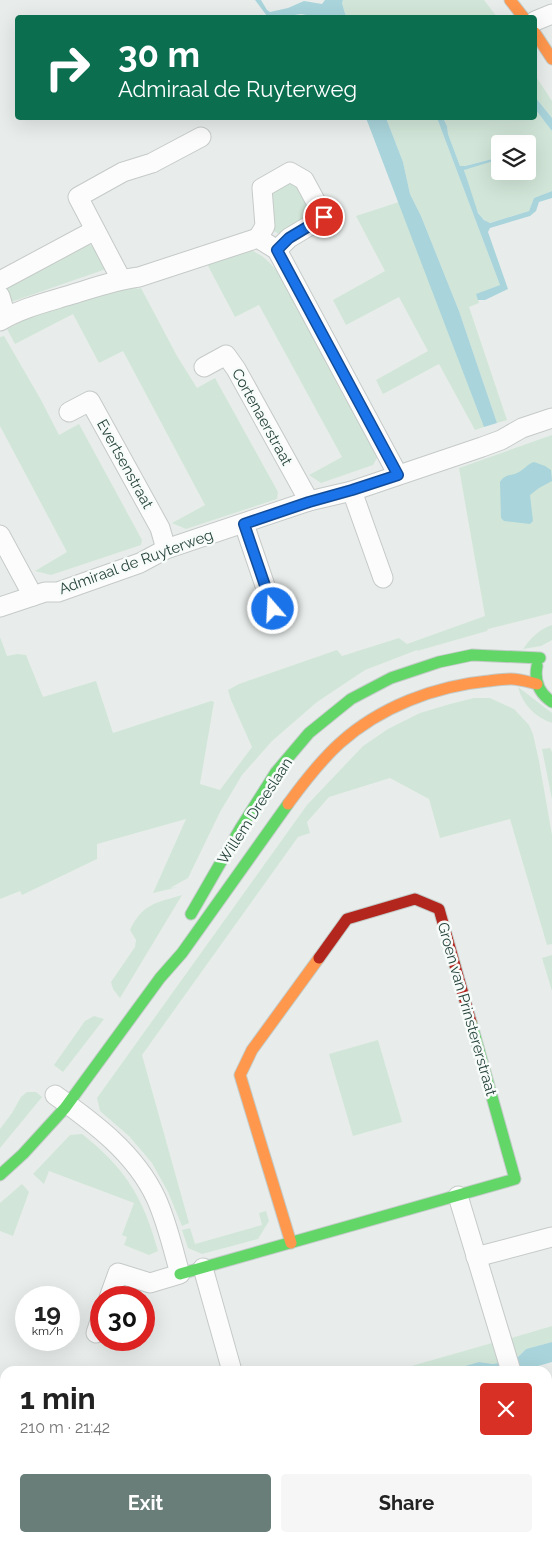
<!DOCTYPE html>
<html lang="en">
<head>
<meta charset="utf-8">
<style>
	body { margin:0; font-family:Raleway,sans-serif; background:#f6f6f6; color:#222; height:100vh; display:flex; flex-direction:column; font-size:19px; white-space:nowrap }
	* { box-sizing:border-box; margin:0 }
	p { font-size:16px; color:#767676 }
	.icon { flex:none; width:28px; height:28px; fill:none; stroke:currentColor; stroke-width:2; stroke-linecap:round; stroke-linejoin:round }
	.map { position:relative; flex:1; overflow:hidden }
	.side { position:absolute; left:0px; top:1366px; width:552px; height:176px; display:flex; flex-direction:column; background:#fff; border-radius:15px 15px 0 0; box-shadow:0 5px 20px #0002 }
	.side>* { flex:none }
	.top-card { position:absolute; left:15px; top:15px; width:522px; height:105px; border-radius:5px; box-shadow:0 5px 20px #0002; background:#0b6e4f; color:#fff; overflow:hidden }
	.tools { position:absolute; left:491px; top:135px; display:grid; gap:10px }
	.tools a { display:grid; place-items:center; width:45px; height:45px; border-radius:5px; background:#fff; box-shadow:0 5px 20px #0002; font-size:25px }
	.speed { position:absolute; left:15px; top:1286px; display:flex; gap:10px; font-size:25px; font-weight:700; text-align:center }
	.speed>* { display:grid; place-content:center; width:65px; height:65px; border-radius:50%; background:#fff; box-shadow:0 5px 20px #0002; line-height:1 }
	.speed small { font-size:12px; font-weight:400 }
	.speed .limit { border:8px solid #d22; background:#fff; color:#111 }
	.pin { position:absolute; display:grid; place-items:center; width:42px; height:42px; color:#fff; margin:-21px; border:2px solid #fff; border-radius:50%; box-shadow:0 1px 5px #0007 }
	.me { position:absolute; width:55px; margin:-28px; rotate:341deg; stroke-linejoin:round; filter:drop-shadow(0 0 4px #0008) }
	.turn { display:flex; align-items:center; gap:18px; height:105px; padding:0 20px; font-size:22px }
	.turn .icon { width:65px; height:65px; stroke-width:2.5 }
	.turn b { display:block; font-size:35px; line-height:42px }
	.round { display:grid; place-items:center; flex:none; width:52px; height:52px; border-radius:5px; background:#f6f6f6 }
	.head { display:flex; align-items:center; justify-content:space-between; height:85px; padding:0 20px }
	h1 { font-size:30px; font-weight:700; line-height:38px }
	.button { display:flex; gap:10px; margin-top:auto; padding:10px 20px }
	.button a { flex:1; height:58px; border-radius:5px; background:#697e78; color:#fff; font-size:20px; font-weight:700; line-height:58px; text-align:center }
	.button a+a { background:#f6f6f6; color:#222 }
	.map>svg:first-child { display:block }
	.built { fill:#d6dedb }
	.green { fill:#d1e6d8 }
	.water { fill:#a9d4db }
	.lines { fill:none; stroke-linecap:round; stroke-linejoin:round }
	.street-casing { stroke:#c5cac8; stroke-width:21 }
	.fast-casing { stroke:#c3cbc8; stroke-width:13 }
	.slow-casing { stroke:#c3cbc8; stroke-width:13 }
	.jam-casing { stroke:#c3cbc8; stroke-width:13 }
	.street { stroke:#fcfcfc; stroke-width:19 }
	.fast { stroke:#63d668; stroke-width:11 }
	.slow { stroke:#ff974d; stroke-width:11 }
	.jam { stroke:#b3261e; stroke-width:11 }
	.route-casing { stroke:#114b97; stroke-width:12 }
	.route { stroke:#1a73e8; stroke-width:9 }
	.labels { text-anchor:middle; stroke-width:5; stroke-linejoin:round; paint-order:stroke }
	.street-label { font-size:15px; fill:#24423a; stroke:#f7fbf9 }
</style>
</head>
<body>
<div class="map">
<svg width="552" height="1542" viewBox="0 0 552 1542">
	<rect width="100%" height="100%" fill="#e8edeb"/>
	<path class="built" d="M148 1538H227L238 1542H146Z"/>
	<g class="green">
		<path d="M343 0H484L497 17H346L342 3Z"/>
		<path d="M535 75 552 101V118L535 97Z"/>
		<path d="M535 109 552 131V191L534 198 529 211 489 223C472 213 469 187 464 169L500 159V171H528V150H529L528 149V144H500V157L464 166H460L448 134 447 126 443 118H535Z"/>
		<path d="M386 118H437L500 285 477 294 479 303 469 307 507 420 497 423 459 311 421 216 410 194 403 162Z"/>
		<path d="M290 182 297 185C301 192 306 199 309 206 314 221 289 229 279 234L272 230 270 196 275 189Z"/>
		<path d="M399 202 484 427 475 430 439 364 383 394 376 380 428 351 399 297 346 325 333 300 385 271 356 216Z"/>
		<path d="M89 245 95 246 106 269 11 302 6 292 8 287 81 246Z"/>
		<path d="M250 250C266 256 272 265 282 278L344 397C360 414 366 438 377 458L373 465 321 483 309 475 342 457 259 305 235 317 206 262Z"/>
		<path d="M135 285 137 289 141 288 177 356 197 388 215 378 278 492 277 499 186 529 172 523 205 505 123 351 99 363 73 314 15 344 7 329 30 317Z"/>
		<path d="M4 336 41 400 59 435 79 424 142 540 141 545 51 575 35 571 67 552 0 426V337Z"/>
		<path d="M552 435V613L488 629 487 631 417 651V650L365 670 317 702 272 741 242 775 220 812 188 878 170 888 178 887 153 893 186 819 97 844V859L22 895 20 891 0 899V637L7 656 17 654 26 655 43 697 96 681 113 733 211 701 214 702 200 784 220 790 252 747 231 700 228 690 239 684 337 650 342 656 399 638 407 644 485 616 459 468Z"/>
		<path d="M552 625V640L541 646 523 649C530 639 539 629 552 625Z"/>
		<path d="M518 687 552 713V723C535 717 523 705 518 687Z"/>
		<path d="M474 698H490L514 709 529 725 533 734 539 761 552 835V944L547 945 510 819 440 838 429 799 390 778 329 797 307 822 310 833 298 837 142 1055 189 1223 182 1226 168 1192 152 1163 129 1136 100 1111 97 1098 307 805 363 746 388 729 420 713 450 704Z"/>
		<path d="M550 748 552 752V799L542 749Z"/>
		<path d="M182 895 120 998 113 989 111 982 135 947 136 940 130 930C143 903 156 903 182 895Z"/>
		<path d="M552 955V991L542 958Z"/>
		<path d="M94 1016 104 1019 63 1072 54 1065 85 1021Z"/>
		<path d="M378 1040 402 1122 353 1136 329 1054Z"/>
		<path d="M27 1092H36L42 1097 0 1148V1129L12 1113 21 1097Z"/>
		<path d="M82 1134C126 1169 143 1197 158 1251L149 1255 124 1245 127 1237 122 1235 134 1203 49 1171 44 1184 33 1174 70 1135Z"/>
		<path d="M22 1184 29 1192 13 1236 0 1231V1203Z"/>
		<path d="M266 1211 269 1221 258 1239 202 1254 188 1248 182 1230 190 1228 195 1244 262 1225 259 1213Z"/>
		<path d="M552 1326V1342L526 1349 518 1357 513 1358 508 1339Z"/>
		<path d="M492 1343 498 1363 493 1364 479 1362 448 1371H394Z"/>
	</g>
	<g class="water">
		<path d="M255 0H261L267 10 270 12 288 8 304 1 322 4 325 0H343L342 3 346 17H318L301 14 280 17H272L267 16Z"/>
		<path d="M535 97 552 118V131L535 109Z"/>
		<path d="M366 118H386L403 162 410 194 421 216 459 311 497 423 484 427Z"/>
		<path d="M437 118H443L447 126 448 134 460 166H465L500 157V159L464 170 478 213 484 220 490 223 529 211 534 198 552 191V198L539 202 536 211 530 216 490 228 488 232 508 289 485 300H478L476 294 500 285Z"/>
		<path d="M534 462 545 466 551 470 552 481 539 488 530 495 533 521 530 524 504 521 501 518 500 482C505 474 510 476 517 473 524 470 527 464 534 462Z"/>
		<path d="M552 1342V1362L521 1371H448L479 1362 493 1364 498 1363 518 1357 526 1349Z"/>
		<path d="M0 1427 5 1429V1459L0 1457Z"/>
		<path d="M84 1538H109H108L107 1542H86Z"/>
	</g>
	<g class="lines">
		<g class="street-casing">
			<g id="street">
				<path d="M535 21 552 14"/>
				<path d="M258 238 265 226 262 188 290 172 304 180 324 217 289 238 277 250"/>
				<path d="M121 279 78 197 123 172 152 163 201 137"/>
				<path d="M0 281 95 230"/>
				<path d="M0 296 6 317"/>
				<path d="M0 321C21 308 47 302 70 295 93 288 115 280 139 277L258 238 277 250 398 475"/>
				<path d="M204 367 226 355 236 369 309 501"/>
				<path d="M69 412 90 401 160 528 166 549"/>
				<path d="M352 491 383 578"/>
				<path d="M244 524 273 609"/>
				<path d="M0 535 33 596"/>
				<path d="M0 607 45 592H58L140 563 166 549 309 501 352 491 482 447 501 440 522 428 552 418"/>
				<path d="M55 1095C94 1123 135 1153 156 1198 167 1222 173 1249 180 1274L150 1283 118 1273 109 1298"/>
				<path d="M458 1196 511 1371"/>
				<path d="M476 1257 552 1237"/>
				<path d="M203 1268 232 1371"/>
				<path d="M96 1333 101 1318"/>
				<path d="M548 1463 552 1461"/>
				<path d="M0 1488 5 1490"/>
				<path d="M335 1542 336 1538"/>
			</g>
		</g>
		<g class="fast-casing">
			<g id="fast">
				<path d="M537 666C534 681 539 693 552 702"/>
				<path d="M191 914 240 829 276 772 309 733 351 699 391 678 439 662 472 655 540 658"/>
				<path d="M0 1175 23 1154 65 1108 160 978 182 953 288 804"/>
				<path d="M180 1274 515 1179 471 1022"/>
			</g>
		</g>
		<g class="slow-casing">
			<g id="slow">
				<path d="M510 0 524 18"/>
				<path d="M535 33 552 59"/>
				<path d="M288 804C304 782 320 761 340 743 380 707 435 686 488 681 496 680 503 679 511 679 520 679 529 682 537 684"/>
				<path d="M291 1243 240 1075 252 1050 319 958"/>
			</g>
		</g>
		<g class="jam-casing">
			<path id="jam" d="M319 958 347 919 415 899 439 909 471 1022"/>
		</g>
		<use href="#street" class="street"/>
		<use href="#fast" class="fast"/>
		<use href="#slow" class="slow"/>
		<use href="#jam" class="jam"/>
	</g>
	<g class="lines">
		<g class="route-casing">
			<path id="route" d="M273 609 244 524 309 502 352 490 398 475 277 250 289 238 324 217"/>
		</g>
		<use href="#route" class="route"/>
	</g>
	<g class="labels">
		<g class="street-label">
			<text transform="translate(262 417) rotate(61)" y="5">Cortenaerstraat</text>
			<text transform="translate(125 464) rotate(61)" y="5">Evertsenstraat</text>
			<text transform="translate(136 562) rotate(-20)" y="5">Admiraal de Ruyterweg</text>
			<text transform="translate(255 811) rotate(-57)" y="5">Willem Dreeslaan</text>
			<text transform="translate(467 1009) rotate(74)" y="5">Groen van Prinstererstraat</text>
		</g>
	</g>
</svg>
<div class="tools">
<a><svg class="icon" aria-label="layers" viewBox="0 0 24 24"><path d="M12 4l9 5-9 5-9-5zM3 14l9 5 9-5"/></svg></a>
</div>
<div class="speed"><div>19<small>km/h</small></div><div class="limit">30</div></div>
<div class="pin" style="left:324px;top:217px;background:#d93025"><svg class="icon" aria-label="arrive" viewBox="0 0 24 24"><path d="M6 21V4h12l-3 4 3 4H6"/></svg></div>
<svg class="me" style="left:273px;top:609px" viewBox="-20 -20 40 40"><circle r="17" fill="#1a73e8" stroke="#fff" stroke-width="3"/><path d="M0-11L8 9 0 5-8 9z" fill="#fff"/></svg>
<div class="top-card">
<div class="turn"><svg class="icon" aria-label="right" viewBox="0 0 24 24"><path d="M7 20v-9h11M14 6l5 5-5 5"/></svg><div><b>30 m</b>Admiraal de Ruyterweg</div></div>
</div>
<section class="side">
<div class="head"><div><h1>1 min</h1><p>210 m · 21:42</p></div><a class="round" style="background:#d93025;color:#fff"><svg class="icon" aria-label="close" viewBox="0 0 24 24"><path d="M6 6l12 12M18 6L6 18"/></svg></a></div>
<div class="button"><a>Exit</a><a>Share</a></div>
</section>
</div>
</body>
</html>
